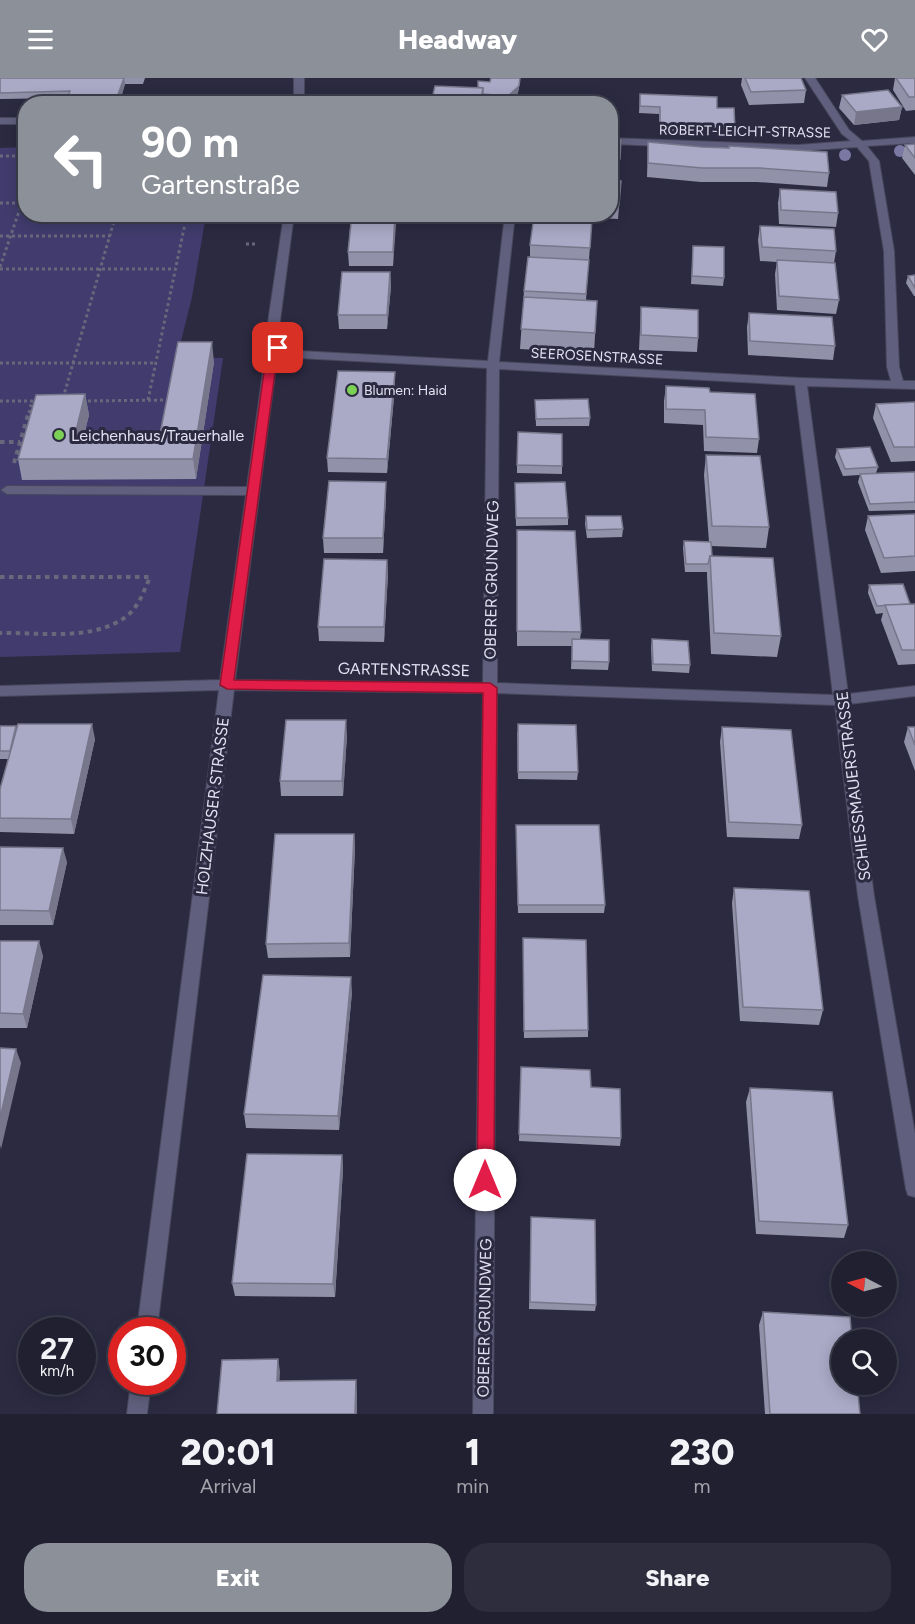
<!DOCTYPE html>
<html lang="en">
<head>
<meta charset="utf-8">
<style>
	body { margin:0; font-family:Figtree,sans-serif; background:#2d2d3d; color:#f1f3f6; height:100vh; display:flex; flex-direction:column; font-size:22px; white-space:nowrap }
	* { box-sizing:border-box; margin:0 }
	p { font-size:20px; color:#a2a3ab }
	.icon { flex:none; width:33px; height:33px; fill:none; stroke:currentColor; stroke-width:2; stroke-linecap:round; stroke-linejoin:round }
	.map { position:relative; height:1336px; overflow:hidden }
	.sheet { display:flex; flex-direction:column; background:#202031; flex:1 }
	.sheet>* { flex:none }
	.top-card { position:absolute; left:18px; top:18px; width:600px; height:126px; border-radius:24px; box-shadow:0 3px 15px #0003,0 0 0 2px #3d3e4d; background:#8c9099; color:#fff; overflow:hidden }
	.needle { width:39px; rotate:276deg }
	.controls { position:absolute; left:831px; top:1173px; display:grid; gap:12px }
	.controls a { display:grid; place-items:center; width:66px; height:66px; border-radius:50%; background:#202031; box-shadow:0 3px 15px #0003,0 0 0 2px #3d3e4d; font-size:30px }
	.speed { position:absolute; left:18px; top:1239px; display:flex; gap:12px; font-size:30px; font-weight:700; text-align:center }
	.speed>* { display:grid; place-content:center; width:78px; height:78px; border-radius:50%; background:#202031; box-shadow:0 3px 15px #0003,0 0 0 2px #3d3e4d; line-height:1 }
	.speed small { font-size:15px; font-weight:400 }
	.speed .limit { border:9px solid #d22; background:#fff; color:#111 }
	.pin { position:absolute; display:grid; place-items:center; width:51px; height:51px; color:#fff; margin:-26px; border-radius:12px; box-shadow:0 3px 9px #0006 }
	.me { position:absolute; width:66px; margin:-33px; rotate:0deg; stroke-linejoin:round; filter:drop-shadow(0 0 4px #0008) }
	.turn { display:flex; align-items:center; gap:21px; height:126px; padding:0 24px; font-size:27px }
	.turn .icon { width:78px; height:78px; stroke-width:2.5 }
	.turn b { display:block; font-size:42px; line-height:51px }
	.eta { display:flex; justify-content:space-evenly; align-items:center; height:102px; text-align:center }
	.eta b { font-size:36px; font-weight:800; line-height:42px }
	.primary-button { display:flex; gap:12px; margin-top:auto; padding:12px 24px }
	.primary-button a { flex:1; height:69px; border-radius:24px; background:#8c9099; color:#fff; font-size:24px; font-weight:800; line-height:69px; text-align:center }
	.primary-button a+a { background:#2d2d3d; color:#f1f3f6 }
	header { display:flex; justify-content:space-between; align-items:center; height:78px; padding:0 24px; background:#8c9099; color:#fff; font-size:27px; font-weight:800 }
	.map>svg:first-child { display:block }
	.green { fill:#413c6d }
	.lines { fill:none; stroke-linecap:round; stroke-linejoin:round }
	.minor-casing { stroke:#48475d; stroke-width:2 }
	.path-far1 { stroke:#68677c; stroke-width:3; stroke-dasharray:3 3; stroke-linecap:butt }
	.path { stroke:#68677c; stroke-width:4; stroke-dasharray:4.5 4.5; stroke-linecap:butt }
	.minor { fill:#605f7d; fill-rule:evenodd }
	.tree { fill:#7b79a4 }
	.wall { fill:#9291aa }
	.shaded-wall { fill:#77768b }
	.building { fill:#aaa9c6; stroke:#77768b; stroke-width:1.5 }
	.route { fill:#e11d48; stroke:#92132f; stroke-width:1.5 }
	.poi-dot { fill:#7bd155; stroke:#2b2a41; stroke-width:2 }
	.labels { text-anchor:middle; stroke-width:6; stroke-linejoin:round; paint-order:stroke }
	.far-street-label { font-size:14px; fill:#e2e1f1; stroke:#2b2a41 }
	.far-poi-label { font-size:14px; fill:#e2e1f1; stroke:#2b2a41; text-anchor:start }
	.poi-label { font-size:16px; fill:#e2e1f1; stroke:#2b2a41; text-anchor:start }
	.street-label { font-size:16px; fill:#e2e1f1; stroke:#2b2a41 }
</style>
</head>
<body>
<header><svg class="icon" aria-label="menu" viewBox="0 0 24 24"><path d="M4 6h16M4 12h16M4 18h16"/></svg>Headway<svg class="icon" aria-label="heart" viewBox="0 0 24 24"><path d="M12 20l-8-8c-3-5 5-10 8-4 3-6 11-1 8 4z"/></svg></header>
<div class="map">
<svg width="915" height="1336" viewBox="0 0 915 1336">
	<rect width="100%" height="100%" fill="#2b2a41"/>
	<path class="green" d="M25 69 26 136 206 137 192 219 177 279 223 280 180 574 0 579V70Z"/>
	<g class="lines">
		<g class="minor-casing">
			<g id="minor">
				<rect x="294" y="0" width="10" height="26"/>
				<path d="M805 0H815L849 52 862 63 915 59V65L867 68 879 83 894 173 899 289 903 303H915V311L807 308 848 616 915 608V618L849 626 874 818 915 1056V1119L908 1117 906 1111 858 818 835 627 497 615 493 1336H473L483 615 234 612 157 1252H137L219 612 0 618V608L220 602 246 417 7 416 1 412 7 408 247 409 264 287 272 270 266 258 284 136H294L278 258 283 268 299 273 488 283 505 136H515L499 284 801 300 891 303 887 289 884 173 869 83 857 69 798 73 610 66V60L798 67 851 63 842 56ZM282 275 298 280 487 290 483 605 235 602 276 287ZM499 291 795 307 833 617 497 605Z"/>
				<rect x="0" y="40" width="26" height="6"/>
				<path d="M131 1304H151L147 1336H127Z"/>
			</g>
		</g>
		<g class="path-far1">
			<path d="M0 78H26"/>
			<path d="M0 125H26"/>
			<path d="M0 158H110"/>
			<path d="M246 166H258"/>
			<path d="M0 189 26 113"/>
			<path d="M0 191H175"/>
			<path d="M0 285H155"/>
			<path d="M63 320 116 136"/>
			<path d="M148 322 187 136"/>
			<path d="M0 323H38"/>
			<path d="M82 323 170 322"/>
			<path d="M29 335 32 323"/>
		</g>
		<g class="path">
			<path d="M0 364H20"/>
			<path d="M14 385 29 333"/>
			<path d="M0 499H150C144 513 139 528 127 538 93 564 39 554 0 555"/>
		</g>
		<use href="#minor" class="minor"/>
	</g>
	<g class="tree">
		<circle cx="900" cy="73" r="6"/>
		<circle cx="845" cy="77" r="6"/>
	</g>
	<g class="wall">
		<path d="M0 0H145L143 6H125L119 26H67V20L0 21Z"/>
		<path d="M491 0H520L518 15 508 25 483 23V26H431L478 9 490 4Z"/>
		<path d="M742 0H801L806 12 804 25 749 27 741 7Z"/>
		<path d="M895 0H915V32L906 33 893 12Z"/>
		<path d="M640 16 717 30 735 50V57L659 54V36L639 35Z"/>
		<path d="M842 17 902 29 899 42 854 47 839 30Z"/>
		<path d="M610 61 621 62 619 95 610 94Z"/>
		<path d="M648 64 829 95 827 109 757 104H701L647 99Z"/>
		<path d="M915 66V97L902 80 905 67Z"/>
		<path d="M610 102 621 103 618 141 543 137 610 136Z"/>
		<path d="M780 111 838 135 836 149 779 146 778 125Z"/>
		<path d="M328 136H416V138H395L393 188H349L348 174 351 138H328Z"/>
		<path d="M446 136H475V145L446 144Z"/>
		<path d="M592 141 586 222 597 223 594 275 520 271 524 213 530 179V167Z"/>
		<path d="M760 148 836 173 834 185 839 222 836 236 777 232 775 196 777 184 760 183 758 162Z"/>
		<path d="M693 168 724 200 723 208 691 206Z"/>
		<path d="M390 194 391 208 387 251H339L338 237Z"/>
		<path d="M915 197V218H914L906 205 908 198Z"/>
		<path d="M641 229 698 260 697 274 639 272Z"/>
		<path d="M749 235 835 268 833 282 748 277 747 249Z"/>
		<path d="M214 284 196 401 22 402 18 381 85 316 89 337 84 357 160 356Z"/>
		<path d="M395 294V308L387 395 328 394 327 380Z"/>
		<path d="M666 308 710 314 759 361 757 375 704 373 703 347 664 345V323Z"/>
		<path d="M535 322 590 340 589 348H536Z"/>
		<path d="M915 324V383L891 384 873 340 876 326Z"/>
		<path d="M837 371 878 389 876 395 915 394V432L869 433 858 404 860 397 843 398 835 379Z"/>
		<path d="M706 377 769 449 766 470 711 468 712 478 781 558 777 579 711 576 707 498V494H685L683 470 684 463 709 464 704 397Z"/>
		<path d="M517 387 562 388V396L517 395Z"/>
		<path d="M386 404V418L383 475H324L323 460Z"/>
		<path d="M515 405 568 440V447L516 448Z"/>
		<path d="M915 436V493L881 495 865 452 868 438Z"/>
		<path d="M586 438 623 451 622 459 587 460 585 446Z"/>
		<path d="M517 452 581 554 580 561 609 584 608 592 571 591 572 568H517Z"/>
		<path d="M387 482 388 496 384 564 319 563 318 549Z"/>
		<path d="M869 507 910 526H915V586L898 587 881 542 883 535 876 536 868 515Z"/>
		<path d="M652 561 690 587 689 595 652 593 651 569Z"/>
		<path d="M0 648H16L17 651 95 661 74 756 0 754V711L8 681H0Z"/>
		<path d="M722 649 802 747 799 761 727 759 720 664Z"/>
		<path d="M908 649H915V693L904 664Z"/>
		<path d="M517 654 578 694 577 702 518 701Z"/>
		<path d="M347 657 343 718H281L280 703Z"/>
		<path d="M516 747 605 827 604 835H518Z"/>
		<path d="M354 756 355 770 350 879 268 880 266 866Z"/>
		<path d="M0 769 67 784 53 847H0Z"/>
		<path d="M734 810 823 932 819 947 740 943 732 825Z"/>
		<path d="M0 863 43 878 27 950H0Z"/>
		<path d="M523 867 588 952V959L524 960Z"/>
		<path d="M352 914 339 1052 246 1050 244 1036Z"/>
		<path d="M521 989 591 1009 621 1060 620 1068 519 1063Z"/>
		<path d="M750 1010 848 1147 844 1160 756 1156 746 1024Z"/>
		<path d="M342 1077 343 1091 335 1219 235 1218 232 1205Z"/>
		<path d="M531 1146 596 1227 595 1233 529 1231Z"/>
		<path d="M763 1234 860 1336H765L759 1247Z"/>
	</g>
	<g class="shaded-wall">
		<path d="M124 0 125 6 119 26H117L116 22Z"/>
		<path d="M520 0 518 15 508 25V18Z"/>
		<path d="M483 10V26H480Z"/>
		<path d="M902 29 899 42 854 47 856 34Z"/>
		<path d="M395 136 396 147 393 188V174Z"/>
		<path d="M390 194 391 208 387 251V237Z"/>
		<path d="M212 264 214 284 196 401 193 381Z"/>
		<path d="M395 294V308L387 395V381Z"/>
		<path d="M85 316 89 337 79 377 75 357Z"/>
		<path d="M386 404V418L383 475V460Z"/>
		<path d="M387 482 388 496 384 564V549Z"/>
		<path d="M346 642 347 657 343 718 342 703Z"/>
		<path d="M92 646 95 661 74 756 71 741Z"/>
		<path d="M354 756 355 770 350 879 349 865Z"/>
		<path d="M63 770 67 784 53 847 49 833Z"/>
		<path d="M39 863 43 878 27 950 23 936Z"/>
		<path d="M351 899 352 914 339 1052 338 1038Z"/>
		<path d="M16 971 21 985 1 1071 0 1067V1040Z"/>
		<path d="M342 1077 343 1091 335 1219 333 1206Z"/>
		<path d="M278 1281 280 1293 279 1316 277 1303Z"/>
		<path d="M356 1302 357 1315V1336H355Z"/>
	</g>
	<g class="building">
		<path d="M0 0H124L116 22H66L70 13 0 15Z"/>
		<path d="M491 0H520L519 8 508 18 483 16V10L478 9V3L490 4Z"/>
		<path d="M745 0H801L806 12 751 14Z"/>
		<path d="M896 0H915V19H909Z"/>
		<path d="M435 8 483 10 480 26 431 25Z"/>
		<path d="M888 12 902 29 856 34 842 17Z"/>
		<path d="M640 16 717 19V30H734L735 50 660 48V29L640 28Z"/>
		<path d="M610 61 621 62 620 81H610Z"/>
		<path d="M648 64 702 69 729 70V68L827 74 829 95 759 90H702L648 85Z"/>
		<path d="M915 66V80L905 67Z"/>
		<path d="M610 102 621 103 619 127H610Z"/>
		<path d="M780 111 836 114 838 135 781 132Z"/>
		<path d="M352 136H395L393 174H348Z"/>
		<path d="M446 136H475V138Z"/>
		<path d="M534 138 592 141 590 170 530 167Z"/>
		<path d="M760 148 834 151 836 173 762 169Z"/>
		<path d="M693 168 724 169V200L692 198Z"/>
		<path d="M528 179 589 182 586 216 524 213Z"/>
		<path d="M777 182 835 185 839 222 779 218Z"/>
		<path d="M342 194H390L387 237H338Z"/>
		<path d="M915 197V210L908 198Z"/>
		<path d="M524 219 597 223 595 255 521 251Z"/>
		<path d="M641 229 698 232V260L641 257Z"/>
		<path d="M749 235 832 239 835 268 750 263Z"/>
		<path d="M178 264H212L193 381H18L36 317 85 316 75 357 160 356Z"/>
		<path d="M338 293 395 294 387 381 327 380Z"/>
		<path d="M666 308 709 310 710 314 755 316 759 361 706 359 705 332 666 331Z"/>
		<path d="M588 321 590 340 536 341 535 322Z"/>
		<path d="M915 324V369H894L876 326Z"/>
		<path d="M518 354 562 356V388L517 387Z"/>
		<path d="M870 369 878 389 845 391 837 371Z"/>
		<path d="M706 377 760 378 769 449 712 448Z"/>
		<path d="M915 394V424L870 426 860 396Z"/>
		<path d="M329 403 386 404 383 460H323Z"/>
		<path d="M565 404 568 440H516L515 405Z"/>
		<path d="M915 436V478L884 480 868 438Z"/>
		<path d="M586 438H621L623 451 587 452Z"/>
		<path d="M517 452 575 453 581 554 517 553Z"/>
		<path d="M684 463 711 464 712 478H710L708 486H686Z"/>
		<path d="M710 478 773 480 781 558 714 555Z"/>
		<path d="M324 481 387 482 384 549H318Z"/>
		<path d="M903 506 910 526 877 528 869 507Z"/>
		<path d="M915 526V572H902L885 527Z"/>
		<path d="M572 561 609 562V584L572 583Z"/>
		<path d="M652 561 688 563 690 587 653 586Z"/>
		<path d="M286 642H346L342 703H280Z"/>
		<path d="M18 646H92L71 741 0 740V711Z"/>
		<path d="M518 646 576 647 578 694H518Z"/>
		<path d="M0 648H16L10 673H0Z"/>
		<path d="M722 649 791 652 802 747 729 744Z"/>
		<path d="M908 649H915V667Z"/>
		<path d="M516 747H599L605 827H518Z"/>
		<path d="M275 756H354L349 865 266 866Z"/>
		<path d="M0 769 63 770 49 833 0 832Z"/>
		<path d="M734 810 809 813 823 932 743 929Z"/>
		<path d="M523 860 586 862 588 952 524 953Z"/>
		<path d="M0 863H39L23 936 0 935Z"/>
		<path d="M263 897 351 899 338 1038 244 1036Z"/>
		<path d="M0 970 16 971 0 1040Z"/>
		<path d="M521 989 590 992 591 1009 620 1011 621 1060 519 1056Z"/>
		<path d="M750 1010 832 1014 848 1147 759 1143Z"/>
		<path d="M247 1076 342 1077 333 1206 232 1205Z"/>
		<path d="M531 1139 595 1142 596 1227 530 1224Z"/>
		<path d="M763 1234 850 1239 852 1262H842V1306H857L860 1336H770Z"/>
		<path d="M278 1281 277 1303 356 1302 355 1336H217L222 1282Z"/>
	</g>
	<path class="route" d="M278 267 283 270 276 287 234 602 490 605 497 610 494 1102 491 1107 485 1110 479 1107 477 1102 483 615 227 611 220 607 265 287 273 270Z"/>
	<g class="poi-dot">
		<circle cx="352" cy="312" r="6"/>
		<circle cx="59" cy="357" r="6"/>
	</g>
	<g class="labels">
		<g class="far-street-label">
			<text transform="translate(745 53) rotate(1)" y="5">ROBERT-LEICHT-STRASSE</text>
			<text transform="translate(597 278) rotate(3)" y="5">SEEROSENSTRASSE</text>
		</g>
		<g class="far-poi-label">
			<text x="364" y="317">Blumen: Haid</text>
		</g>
		<g class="poi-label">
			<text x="71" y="363">Leichenhaus/Trauerhalle</text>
		</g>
		<g class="street-label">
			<text transform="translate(491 502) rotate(-89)" y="6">OBERER GRUNDWEG</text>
			<text transform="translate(404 591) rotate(1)" y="6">GARTENSTRASSE</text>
			<text transform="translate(853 708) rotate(-97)" y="6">SCHIESSMAUERSTRASSE</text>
			<text transform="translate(212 728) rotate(-83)" y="6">HOLZHAUSER STRASSE</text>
			<text transform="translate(484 1240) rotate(-89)" y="6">OBERER GRUNDWEG</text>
		</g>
	</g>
</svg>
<div class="controls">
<a><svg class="needle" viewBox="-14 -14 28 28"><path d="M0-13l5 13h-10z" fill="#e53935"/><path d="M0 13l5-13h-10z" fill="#a2a3ab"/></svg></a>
<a><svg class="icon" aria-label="search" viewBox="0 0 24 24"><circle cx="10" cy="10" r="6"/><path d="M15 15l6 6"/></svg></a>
</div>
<div class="speed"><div>27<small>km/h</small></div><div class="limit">30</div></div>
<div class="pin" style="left:278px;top:270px;background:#d93025"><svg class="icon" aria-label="arrive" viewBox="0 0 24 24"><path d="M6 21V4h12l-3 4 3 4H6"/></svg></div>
<svg class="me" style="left:485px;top:1102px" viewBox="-20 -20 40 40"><circle r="19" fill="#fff"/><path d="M0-13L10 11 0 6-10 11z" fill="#e11d48"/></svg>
<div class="top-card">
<div class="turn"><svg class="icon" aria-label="left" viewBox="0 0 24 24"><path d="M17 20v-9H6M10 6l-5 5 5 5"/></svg><div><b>90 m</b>Gartenstraße</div></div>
</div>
</div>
<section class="sheet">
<div class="eta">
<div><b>20:01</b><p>Arrival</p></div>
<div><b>1</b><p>min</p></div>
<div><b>230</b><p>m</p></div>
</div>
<div class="primary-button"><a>Exit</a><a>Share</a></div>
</section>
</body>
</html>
